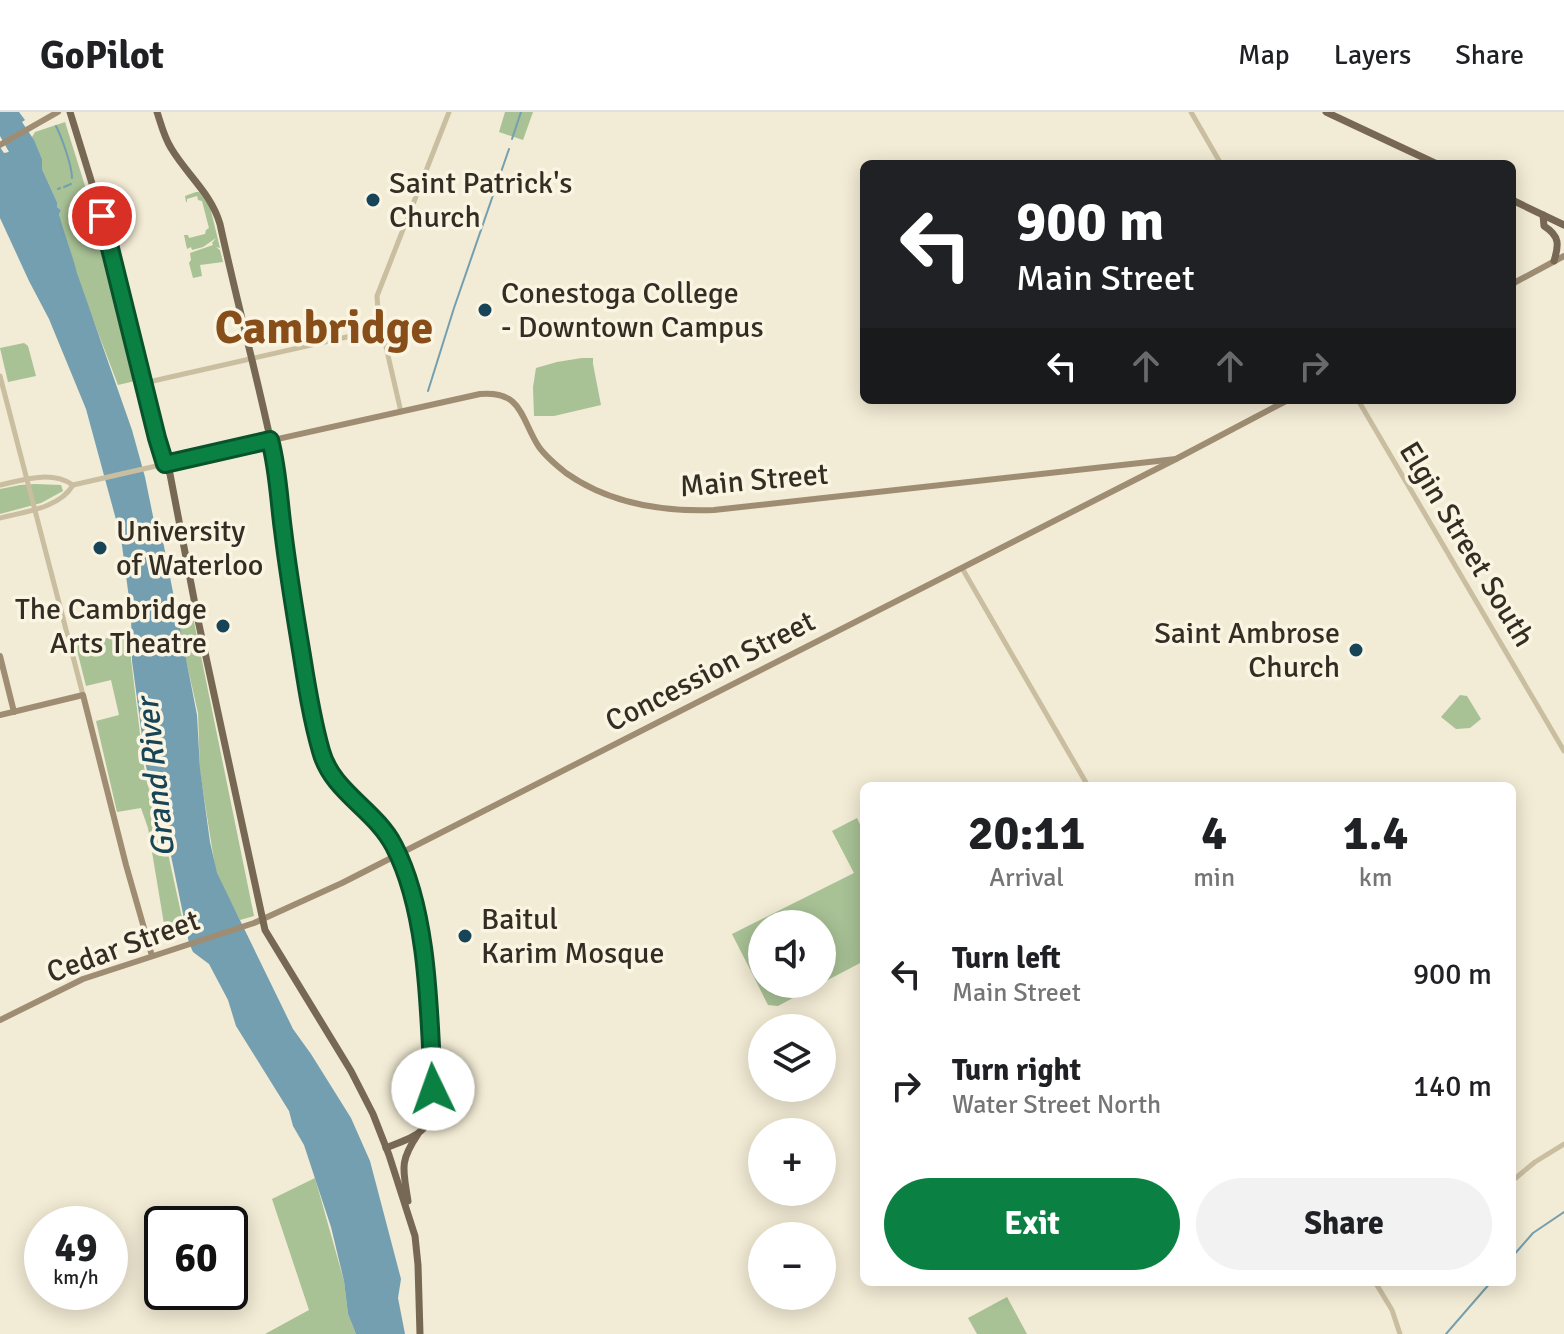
<!DOCTYPE html>
<html lang="en">
<head>
<meta charset="utf-8">
<style>
	body { margin:0; font-family:Signika,sans-serif; background:#f2f2f2; color:#202124; height:100vh; display:flex; flex-direction:column; font-size:30px; white-space:nowrap }
	* { box-sizing:border-box; margin:0 }
	p { font-size:26px; color:#757577 }
	.icon { flex:none; width:44px; height:44px; fill:none; stroke:currentColor; stroke-width:2; stroke-linecap:round; stroke-linejoin:round }
	.map { position:relative; flex:1; overflow:hidden }
	.sheet { position:absolute; left:860px; top:670px; width:656px; height:504px; display:flex; flex-direction:column; background:#fff; border-radius:12px; box-shadow:0 4px 20px #0003 }
	.sheet>* { flex:none }
	.hud { position:absolute; left:860px; top:48px; width:656px; height:244px; border-radius:12px; box-shadow:0 4px 20px #0003; background:#202124; color:#fff; overflow:hidden }
	.controls { position:absolute; left:748px; top:798px; display:grid; gap:16px }
	.controls a { display:grid; place-items:center; width:88px; height:88px; border-radius:50%; background:#fff; box-shadow:0 4px 20px #0003; font-size:40px }
	.speed { position:absolute; left:24px; top:1094px; display:flex; gap:16px; font-size:40px; font-weight:700; text-align:center }
	.speed>* { display:grid; place-content:center; width:104px; height:104px; border-radius:50%; background:#fff; box-shadow:0 4px 20px #0003; line-height:1 }
	.speed small { font-size:20px; font-weight:400 }
	.speed .limit { border:4px solid #111; border-radius:12px; background:#fff; color:#111 }
	.pin { position:absolute; display:grid; place-items:center; width:68px; height:68px; color:#fff; margin:-34px; border:4px solid #fff; border-radius:50%; box-shadow:0 2px 8px #0007 }
	.me { position:absolute; width:88px; margin:-44px; rotate:357deg; stroke-linejoin:round; filter:drop-shadow(0 0 6px #0008) }
	.turn { display:flex; align-items:center; gap:28px; height:168px; padding:0 24px; font-size:36px }
	.turn .icon { width:104px; height:104px; stroke-width:2.5 }
	.turn b { display:block; font-size:56px; line-height:68px }
	.lanes { display:flex; align-items:center; height:76px; padding:0 24px; background:#0003; justify-content:center; gap:40px; direction:ltr }
	.lanes .off { opacity:.35 }
	.eta { display:flex; justify-content:space-evenly; align-items:center; height:136px; text-align:center }
	.eta b { font-size:48px; font-weight:800; line-height:56px }
	.cta { display:flex; gap:16px; margin-top:auto; padding:16px 24px }
	.cta a { flex:1; height:92px; border-radius:48px; background:#0b8043; color:#fff; font-size:32px; font-weight:800; line-height:92px; text-align:center }
	.cta a+a { background:#f2f2f2; color:#202124 }
	ul { padding:0; list-style:none }
	li { display:flex; align-items:center; gap:24px; height:112px; padding:0 24px }
	li div { flex:1 }
	li b { display:block; font-size:30px }
	li em { font-style:normal }
	header { display:flex; align-items:center; gap:48px; box-sizing:border-box; height:112px; padding:0 40px; background:#fff; border-bottom:2px solid #e0e0e0 }
	header strong { font-size:38px }
	nav { display:flex; gap:44px; margin-inline-start:auto; font-size:28px }
	.map>svg:first-child { display:block }
	.green { fill:#a8c195 }
	.water { fill:#739fb0 }
	.lines { fill:none; stroke-linecap:round; stroke-linejoin:round }
	.stream { stroke:#739fb0; stroke-width:2 }
	.tertiary { stroke:#cabea1; stroke-width:5 }
	.secondary { stroke:#9e8d73; stroke-width:6 }
	.primary { stroke:#776854; stroke-width:7 }
	.route-casing { stroke:#07532c; stroke-width:20 }
	.route { stroke:#0b8043; stroke-width:14 }
	.poi-dot { fill:#184457; stroke:#faf4e2; stroke-width:3 }
	.labels { text-anchor:middle; stroke-width:7; stroke-linejoin:round; paint-order:stroke }
	.poi-label { font-size:30px; fill:#342d24; stroke:#faf4e2; text-anchor:start }
	.street-label { font-size:30px; fill:#342d24; stroke:#faf4e2 }
	.water-label { font-size:32px; font-style:italic; fill:#184457; stroke:#faf4e2 }
	.town-label { font-size:46px; font-weight:bold; fill:#874e19; stroke:#faf4e2 }
</style>
</head>
<body>
<header>
<strong>GoPilot</strong>
<nav><a>Map</a><a>Layers</a><a>Share</a></nav>
</header>
<div class="map">
<svg width="1564" height="1222" viewBox="0 0 1564 1222">
	<rect width="100%" height="100%" fill="#f2ebd5"/>
	<g class="green">
		<path d="M505 0H533L523 28 499 20Z"/>
		<path d="M65 10 95 106 135 269 118 273 83 181 61 111 59 101 61 98 57 95V90L42 57V47L32 25 35 20Z"/>
		<path d="M196 80H199L210 95 220 136 216 135 220 138 223 150 200 153 202 164 193 166 189 151 191 148 190 141 213 133 212 131 216 126 203 135 192 138 191 135 187 137 184 123H188L189 126 205 122 206 118 209 116 202 89 198 88 197 84 187 87V90H186L185 84Z"/>
		<path d="M24 231 28 234 36 264 8 270 0 236Z"/>
		<path d="M582 246H593V252L601 293 554 304H534L533 275 536 256 557 250Z"/>
		<path d="M35 372 61 373 63 379 41 391 0 402V377L20 373Z"/>
		<path d="M174 495H191L254 804 240 808 216 761 200 660 198 601Z"/>
		<path d="M130 520 131 547 144 655 148 674 160 705 183 810 164 812 148 716 141 696 117 700 96 609 119 603 111 568 86 574 76 534Z"/>
		<path d="M1460 583 1467 584 1481 607 1470 616 1456 617 1441 605Z"/>
		<path d="M857 706 864 721V849L822 871V812H762V872H819L778 894 768 893 732 822 854 761 832 719Z"/>
		<path d="M315 1066 344 1169 348 1202 356 1222H265L309 1198 272 1087Z"/>
		<path d="M1007 1185 1027 1222H977L968 1206Z"/>
	</g>
	<path class="water" d="M0 0H19L25 8 22 10 34 28 42 47V57L57 90V95L61 98 59 102C64 122 72 141 77 161L132 318 145 365 156 419H161L197 603 200 657 210 730 217 761 293 917 311 942 351 1006 370 1049 401 1167 398 1186 405 1222H356L348 1202 344 1169 331 1115 304 1033 293 1014 289 999 236 914 228 888 209 852 193 840 189 831 163 705 151 676 146 654 132 549 131 501 121 426 86 297 49 207 29 169 0 106V35L4 41 9 40 0 24Z"/>
	<g class="lines">
		<g class="stream">
			<path d="M56 14C62 26 72 54 72 66"/>
			<path d="M512 27 521 0"/>
			<path d="M64 75 71 72"/>
			<path d="M58 77 60 76"/>
			<path d="M428 279 454 196 509 37"/>
			<path d="M1512 1145 1533 1121 1564 1100"/>
			<path d="M1446 1222 1491 1170"/>
		</g>
		<g class="tertiary">
			<path d="M1191 0 1221 52"/>
			<path d="M0 264 83 583"/>
			<path d="M144 271 382 217"/>
			<path d="M1358 288 1564 639"/>
			<path d="M401 300 378 200 377 184 449 0"/>
			<path d="M0 373C23 368 51 358 73 373"/>
			<path d="M73 373 165 352"/>
			<path d="M0 406C24 400 60 396 73 373"/>
			<path d="M962 456 1088 674"/>
			<path d="M1512 1069 1535 1050 1564 1032"/>
			<path d="M1375 1170 1392 1198 1400 1222"/>
		</g>
		<g class="secondary">
			<path d="M0 33 58 0"/>
			<path d="M1512 172 1564 144"/>
			<path d="M165 352 480 282C523 278 521 308 539 335 546 345 556 353 566 361 610 392 661 400 714 398L1176 347 1288 288"/>
			<path d="M0 544 14 600"/>
			<path d="M0 603 83 583 126 753 152 844"/>
			<path d="M0 908 83 867 254 811 342 771 1176 347"/>
		</g>
		<g class="primary">
			<path d="M70 0 102 104 162 345 170 362 198 508 265 818 351 959 373 1002 389 1043 415 1124 418 1153 420 1222"/>
			<path d="M157 0C161 12 164 25 171 36 187 63 211 81 220 112 236 186 256 260 272 335 277 363 279 391 283 419 293 492 301 568 321 639 332 680 375 697 394 734 401 748 408 763 412 778 420 813 443 986 427 1012 419 1025 400 1030 386 1036"/>
			<path d="M1326 0 1437 52"/>
			<path d="M1512 88 1564 113"/>
			<path d="M1543 103 1544 114C1560 124 1559 133 1554 149"/>
			<path d="M408 1089C403 1057 399 1050 418 1022"/>
		</g>
	</g>
	<g class="lines">
		<g class="route-casing">
			<path id="route" d="M102 104 157 326 165 352 270 328C278 357 279 389 283 418 288 460 295 502 302 544 307 576 312 608 321 639 332 680 375 697 394 734 429 801 429 902 433 977"/>
		</g>
		<use href="#route" class="route"/>
	</g>
	<g class="poi-dot">
		<circle cx="373" cy="88" r="8"/>
		<circle cx="485" cy="198" r="8"/>
		<circle cx="100" cy="436" r="8"/>
		<circle cx="223" cy="514" r="8"/>
		<circle cx="1356" cy="538" r="8"/>
		<circle cx="465" cy="824" r="8"/>
	</g>
	<g class="labels">
		<g class="poi-label">
			<text x="389" y="81">Saint Patrick's<tspan x="389" dy="34">Church</tspan></text>
			<text x="501" y="191">Conestoga College<tspan x="501" dy="34">- Downtown Campus</tspan></text>
			<text x="116" y="429">University<tspan x="116" dy="34">of Waterloo</tspan></text>
			<text x="207" y="507" text-anchor="end">The Cambridge<tspan x="207" dy="34">Arts Theatre</tspan></text>
			<text x="1340" y="531" text-anchor="end">Saint Ambrose<tspan x="1340" dy="34">Church</tspan></text>
			<text x="481" y="817">Baitul<tspan x="481" dy="34">Karim Mosque</tspan></text>
		</g>
		<g class="street-label">
			<text transform="translate(754 368) rotate(-5)" y="10">Main Street</text>
			<text transform="translate(1467 432) rotate(59)" y="10">Elgin Street South</text>
			<text transform="translate(710 559) rotate(-27)" y="10">Concession Street</text>
			<text transform="translate(123 834) rotate(-20)" y="10">Cedar Street</text>
		</g>
		<g class="water-label">
			<text transform="translate(155 666) rotate(-96)" y="11">Grand River</text>
		</g>
		<g class="town-label">
			<text x="324" y="231">Cambridge</text>
		</g>
	</g>
</svg>
<div class="controls">
<a><svg class="icon" aria-label="sound" viewBox="0 0 24 24"><path d="M4 9h4l5-4v14l-5-4H4zM17 9q2 3 0 6"/></svg></a>
<a><svg class="icon" aria-label="layers" viewBox="0 0 24 24"><path d="M12 4l9 5-9 5-9-5zM3 14l9 5 9-5"/></svg></a>
<a>+</a>
<a>−</a>
</div>
<div class="speed"><div>49<small>km/h</small></div><div class="limit">60</div></div>
<div class="pin" style="left:102px;top:104px;background:#d93025"><svg class="icon" aria-label="arrive" viewBox="0 0 24 24"><path d="M6 21V4h12l-3 4 3 4H6"/></svg></div>
<svg class="me" style="left:433px;top:977px" viewBox="-20 -20 40 40"><circle r="19" fill="#fff"/><path d="M0-13L10 11 0 6-10 11z" fill="#0b8043"/></svg>
<div class="hud">
<div class="turn"><svg class="icon" aria-label="left" viewBox="0 0 24 24"><path d="M17 20v-9H6M10 6l-5 5 5 5"/></svg><div><b>900 m</b>Main Street</div></div>
<div class="lanes"><svg class="icon" aria-label="left" viewBox="0 0 24 24"><path d="M17 20v-9H6M10 6l-5 5 5 5"/></svg><svg class="icon off" aria-label="ahead" viewBox="0 0 24 24"><path d="M12 20V5M6 11l6-6 6 6"/></svg><svg class="icon off" aria-label="ahead" viewBox="0 0 24 24"><path d="M12 20V5M6 11l6-6 6 6"/></svg><svg class="icon off" aria-label="right" viewBox="0 0 24 24"><path d="M7 20v-9h11M14 6l5 5-5 5"/></svg></div>
</div>
<section class="sheet">
<div class="eta">
<div><b>20:11</b><p>Arrival</p></div>
<div><b>4</b><p>min</p></div>
<div><b>1.4</b><p>km</p></div>
</div>
<ul>
<li><svg class="icon" aria-label="left" viewBox="0 0 24 24"><path d="M17 20v-9H6M10 6l-5 5 5 5"/></svg><div><b>Turn left</b><p>Main Street</p></div><em>900 m</em></li>
<li><svg class="icon" aria-label="right" viewBox="0 0 24 24"><path d="M7 20v-9h11M14 6l5 5-5 5"/></svg><div><b>Turn right</b><p>Water Street North</p></div><em>140 m</em></li>
</ul>
<div class="cta"><a>Exit</a><a>Share</a></div>
</section>
</div>
</body>
</html>
